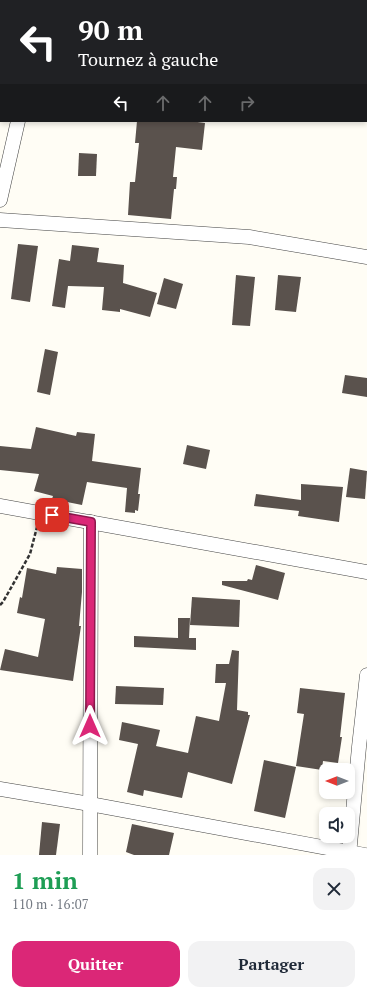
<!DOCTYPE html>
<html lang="fr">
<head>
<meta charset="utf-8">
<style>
	body { margin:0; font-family:"PT Serif",serif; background:#f2f2f3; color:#1f2937; height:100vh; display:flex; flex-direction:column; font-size:15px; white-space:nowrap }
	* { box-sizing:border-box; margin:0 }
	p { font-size:13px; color:#747a83 }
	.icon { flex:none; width:22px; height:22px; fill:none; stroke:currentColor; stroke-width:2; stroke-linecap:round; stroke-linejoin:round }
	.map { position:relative; height:855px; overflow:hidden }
	.drawer { display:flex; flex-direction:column; background:#fff; flex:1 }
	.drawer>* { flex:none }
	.guide { position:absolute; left:0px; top:0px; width:367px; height:122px; box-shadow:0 2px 6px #0003; background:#202124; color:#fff; overflow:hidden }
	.needle { width:26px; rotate:270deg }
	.tools { position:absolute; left:319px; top:763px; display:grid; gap:8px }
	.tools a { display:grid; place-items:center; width:36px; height:36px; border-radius:8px; background:#fff; box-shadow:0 2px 6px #0003; font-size:20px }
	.pin { position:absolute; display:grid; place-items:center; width:34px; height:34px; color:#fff; margin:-17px; border-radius:8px; box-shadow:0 2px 6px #0006 }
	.me { position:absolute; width:44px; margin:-22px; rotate:0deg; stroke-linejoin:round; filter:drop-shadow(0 0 3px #0008) }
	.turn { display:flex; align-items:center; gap:14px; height:84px; padding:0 12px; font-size:18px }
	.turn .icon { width:52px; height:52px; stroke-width:2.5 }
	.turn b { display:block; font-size:28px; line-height:34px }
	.lanes { display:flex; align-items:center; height:38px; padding:0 12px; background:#0003; justify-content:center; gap:20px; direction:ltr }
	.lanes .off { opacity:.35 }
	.round { display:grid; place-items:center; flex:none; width:42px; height:42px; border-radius:12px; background:#f2f2f3 }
	.overview { display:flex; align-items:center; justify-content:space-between; height:68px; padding:0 12px }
	h1 { font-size:24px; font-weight:700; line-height:30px; color:#1e9e55 }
	.primary-button { display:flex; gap:8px; margin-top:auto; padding:8px 12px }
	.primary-button a { flex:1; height:46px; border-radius:12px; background:#db2777; color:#fff; font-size:16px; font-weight:700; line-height:46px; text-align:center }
	.primary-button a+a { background:#f2f2f3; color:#1f2937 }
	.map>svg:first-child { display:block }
	.building { fill:#5a524d }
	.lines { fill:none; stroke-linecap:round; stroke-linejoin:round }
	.minor-casing { stroke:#444; stroke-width:15 }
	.path { stroke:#333; stroke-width:2.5; stroke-dasharray:4 2; stroke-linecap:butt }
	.minor { stroke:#fff; stroke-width:14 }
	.route-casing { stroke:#8e194d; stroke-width:10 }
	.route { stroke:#db2777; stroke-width:7 }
</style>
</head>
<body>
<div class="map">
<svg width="367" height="855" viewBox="0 0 367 855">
	<rect width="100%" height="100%" fill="#fffdf5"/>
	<g class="building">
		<path d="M137 121H190L205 123 202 150 176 147 173 177H177L176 189H174L171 219 128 215 130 182H135L139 143H135Z"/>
		<path d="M79 153 97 154 96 176H78Z"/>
		<path d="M18 244 38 246 30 302 11 299Z"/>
		<path d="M72 245 99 248 97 262 124 265 123 283 157 293 150 317 120 309V312L102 310 104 287 68 286 65 308 52 306 59 259 70 261Z"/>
		<path d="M236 275 255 277 250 326 232 325Z"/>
		<path d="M278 275 301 277 296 312 275 310Z"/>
		<path d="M164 278 183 284 176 309 157 304Z"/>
		<path d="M45 349 58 352 50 395 37 392Z"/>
		<path d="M345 375 367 378V397L342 393Z"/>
		<path d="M36 427 76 436 77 432 95 434 92 461 141 468 138 494H140L138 511 135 510V513L125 512 127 488 87 482 82 505 52 499 53 496 34 491 39 474 0 470V446L31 449Z"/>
		<path d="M187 445 210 450 206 469 183 464Z"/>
		<path d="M350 468 367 471 365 499 346 497Z"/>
		<path d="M301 484 343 487 339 522 298 516 299 511 254 506 256 494 301 500Z"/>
		<path d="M256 565 285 573 278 600 222 585V581H247L248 579 252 580Z"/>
		<path d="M57 567 82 569V592L79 626H81L73 681 0 670 5 649 38 657 45 619 17 613 20 597 22 598 27 568 56 574Z"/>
		<path d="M192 597 240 600 239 627 190 625Z"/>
		<path d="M178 618H190L189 638H196V650L134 647V636L178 638Z"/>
		<path d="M232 650 239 651 237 710 248 712V715H250L232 784 188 772 182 798 144 790 143 796 127 792 138 744 119 740 122 722 160 730 156 746 188 753 196 716 219 721 226 683H215L216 664H229Z"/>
		<path d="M116 686 164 688 163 705 115 704Z"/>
		<path d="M300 688 345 693 340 737H342L338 763 323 761 322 770 296 766 304 714 297 713Z"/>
		<path d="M264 760 296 767 285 818 254 811Z"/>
		<path d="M42 822 60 824 56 855H39Z"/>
		<path d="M132 824 174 833 169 855H134L126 852Z"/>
	</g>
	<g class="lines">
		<g class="minor-casing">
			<g id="minor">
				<path d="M43 1V0"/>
				<path d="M366 82H367"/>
				<path d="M0 200 18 121"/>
				<path d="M0 220 249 237 367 257"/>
				<path d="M0 506 367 572"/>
				<path d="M0 789 90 804 365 855"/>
				<path d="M90 855 91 522"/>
				<path d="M349 855 359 747 367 675"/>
			</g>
		</g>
		<path class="path" d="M0 605 3 602 30 554 37 527"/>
		<use href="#minor" class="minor"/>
	</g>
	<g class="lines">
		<g class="route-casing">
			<path id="route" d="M52 515 91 522 90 726"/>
		</g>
		<use href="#route" class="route"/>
	</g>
</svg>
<div class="tools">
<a><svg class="needle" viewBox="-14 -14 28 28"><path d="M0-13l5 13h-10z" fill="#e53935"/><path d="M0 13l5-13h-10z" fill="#747a83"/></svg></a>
<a><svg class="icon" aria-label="sound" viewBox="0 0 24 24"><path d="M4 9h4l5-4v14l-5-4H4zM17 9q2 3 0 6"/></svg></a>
</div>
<div class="pin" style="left:52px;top:515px;background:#d93025"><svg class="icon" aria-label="arrive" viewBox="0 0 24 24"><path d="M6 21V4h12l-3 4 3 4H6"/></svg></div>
<svg class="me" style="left:90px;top:726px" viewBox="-20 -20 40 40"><path d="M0-17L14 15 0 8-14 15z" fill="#db2777" stroke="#fff" stroke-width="4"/></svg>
<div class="guide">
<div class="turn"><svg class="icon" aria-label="left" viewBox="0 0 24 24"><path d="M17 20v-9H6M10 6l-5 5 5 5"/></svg><div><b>90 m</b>Tournez à gauche</div></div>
<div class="lanes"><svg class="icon" aria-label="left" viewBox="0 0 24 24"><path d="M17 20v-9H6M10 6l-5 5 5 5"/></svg><svg class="icon off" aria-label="ahead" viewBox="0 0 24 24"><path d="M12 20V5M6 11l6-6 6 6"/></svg><svg class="icon off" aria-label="ahead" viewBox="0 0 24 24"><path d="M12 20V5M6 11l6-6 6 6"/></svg><svg class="icon off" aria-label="right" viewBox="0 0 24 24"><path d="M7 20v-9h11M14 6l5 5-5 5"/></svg></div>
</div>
</div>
<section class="drawer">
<div class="overview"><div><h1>1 min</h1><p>110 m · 16:07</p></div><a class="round"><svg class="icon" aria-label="close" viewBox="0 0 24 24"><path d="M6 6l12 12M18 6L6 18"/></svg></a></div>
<div class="primary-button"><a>Quitter</a><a>Partager</a></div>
</section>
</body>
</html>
